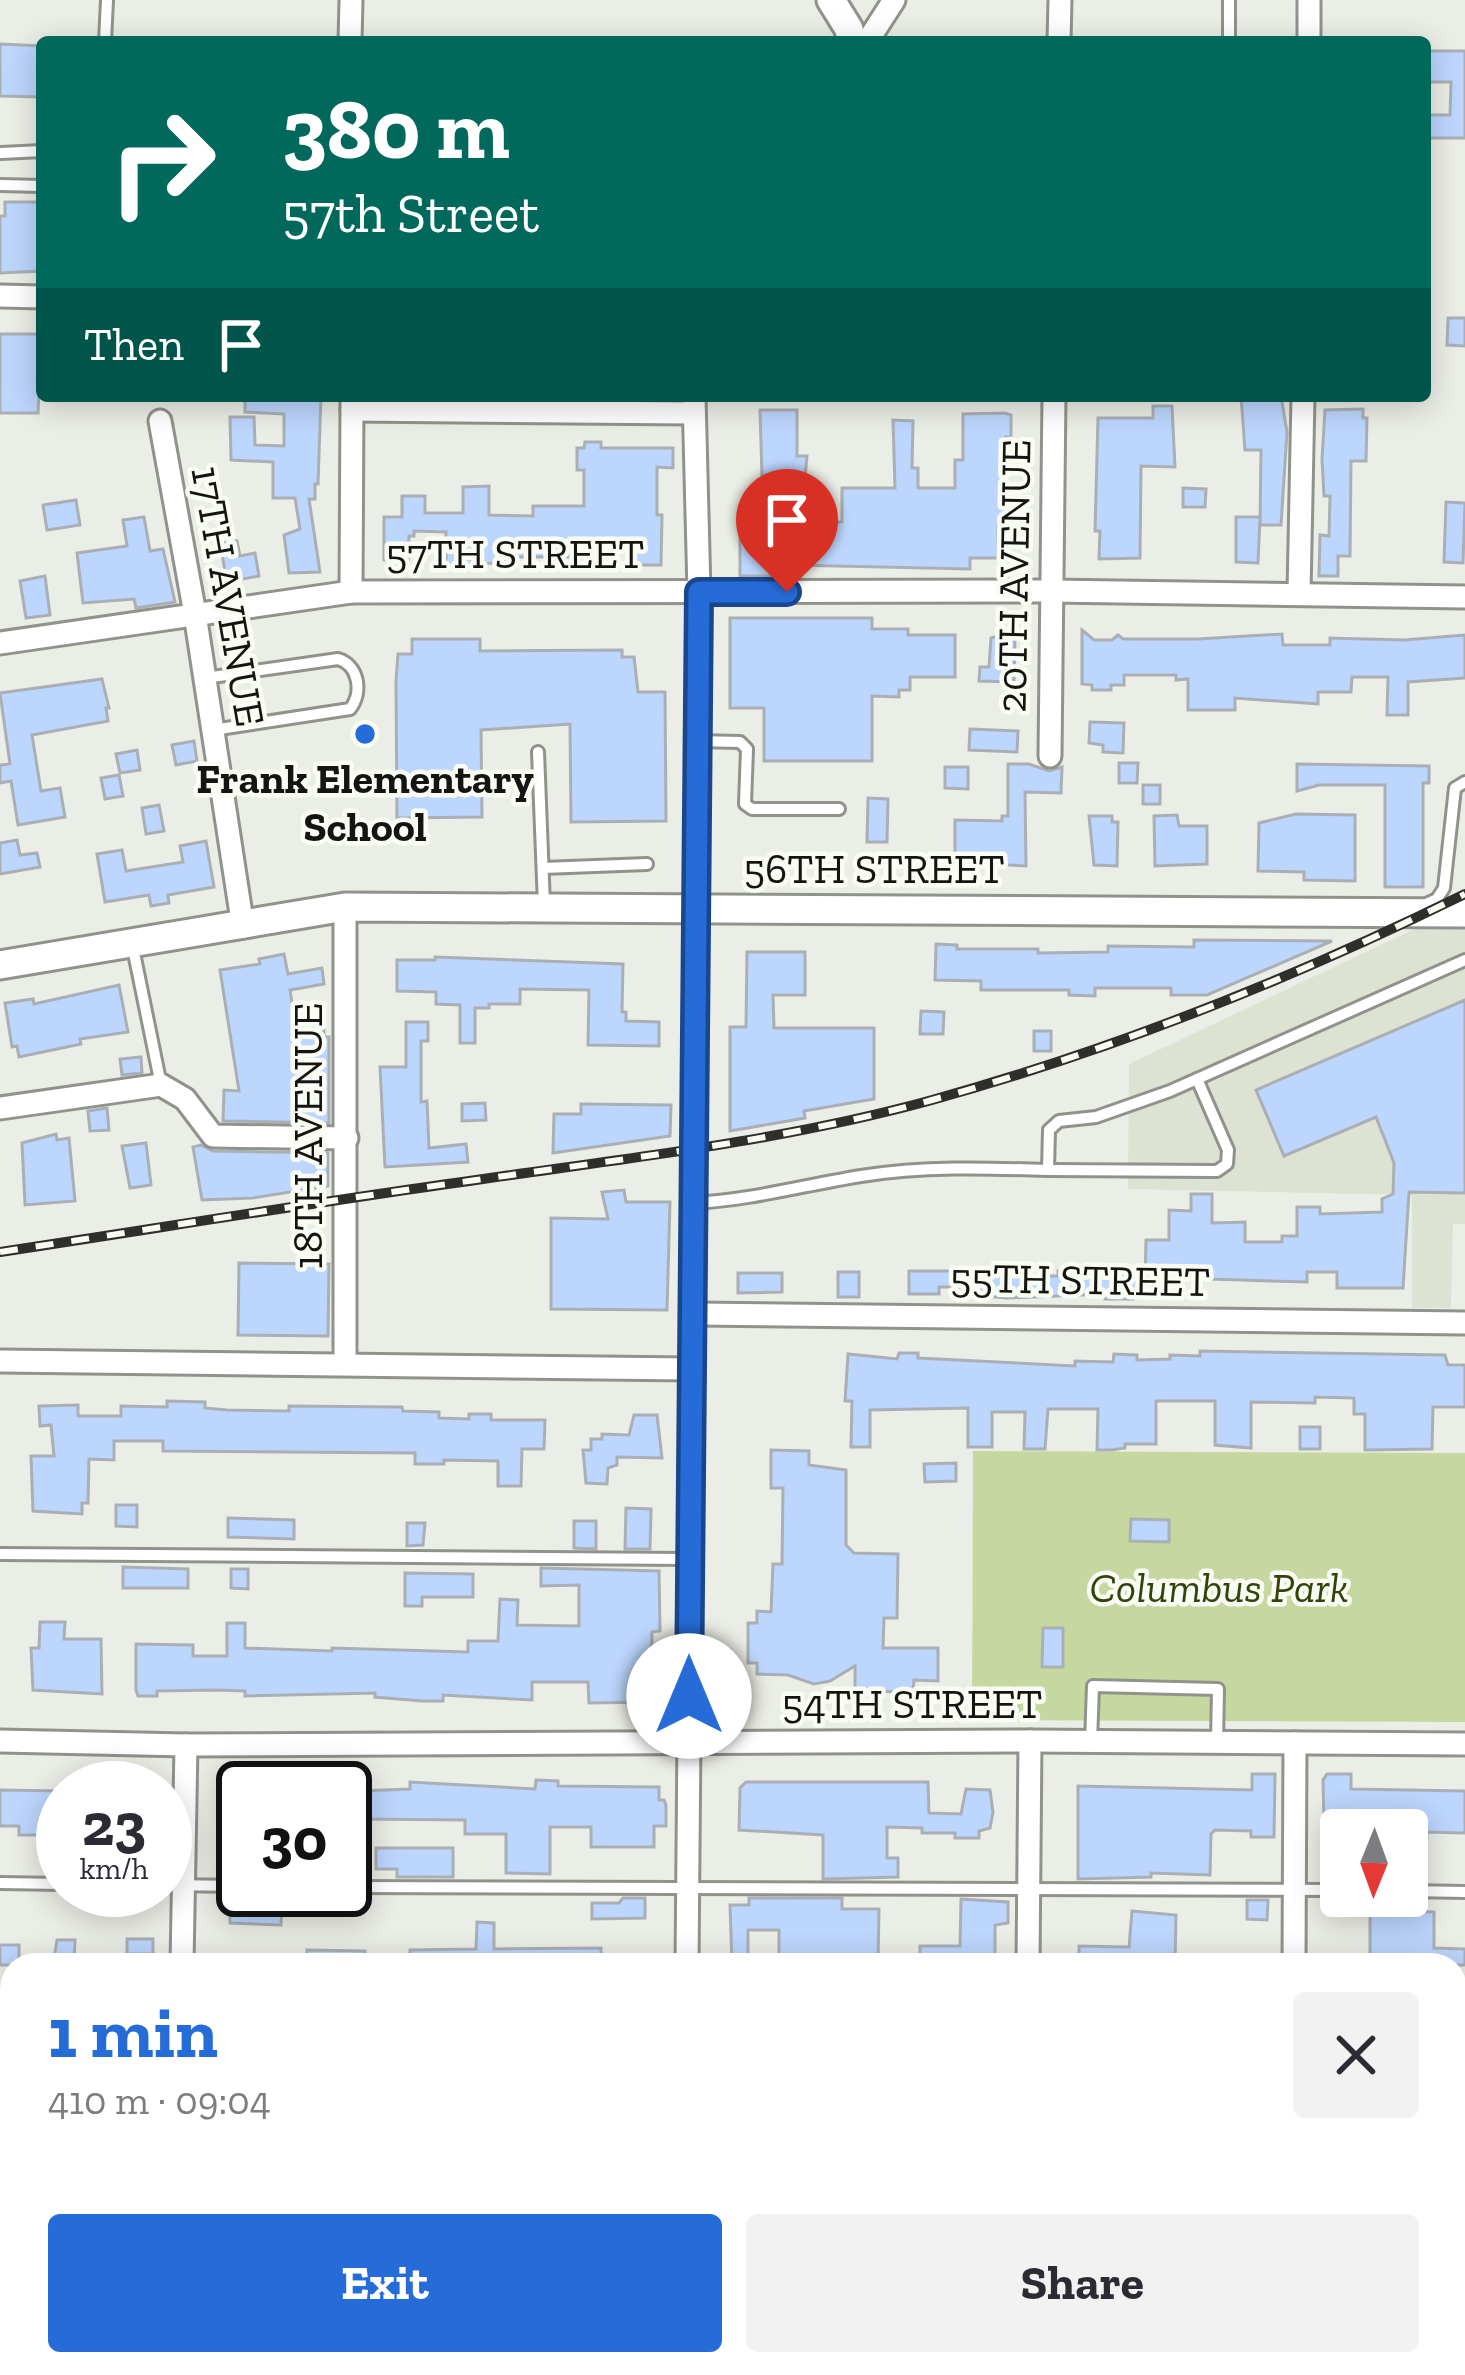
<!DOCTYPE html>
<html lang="en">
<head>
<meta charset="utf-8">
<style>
	body { margin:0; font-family:"Zilla Slab",serif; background:#f2f2f3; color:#2b2b33; height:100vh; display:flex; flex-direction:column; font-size:45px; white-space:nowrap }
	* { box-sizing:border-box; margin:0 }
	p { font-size:39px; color:#7c7c81 }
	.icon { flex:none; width:66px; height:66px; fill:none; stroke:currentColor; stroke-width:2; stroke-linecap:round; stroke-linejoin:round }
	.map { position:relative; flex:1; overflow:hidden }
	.sheet { position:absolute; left:0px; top:1953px; width:1467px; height:423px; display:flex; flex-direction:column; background:#fff; border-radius:36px 36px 0 0; box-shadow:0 6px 30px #0003 }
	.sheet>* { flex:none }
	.top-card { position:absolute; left:36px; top:36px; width:1395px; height:366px; border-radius:12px; box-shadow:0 6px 30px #0003; background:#00695c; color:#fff; overflow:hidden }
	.needle { width:78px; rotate:181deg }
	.controls { position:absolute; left:1320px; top:1809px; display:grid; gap:24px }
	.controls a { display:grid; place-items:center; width:108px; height:108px; border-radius:12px; background:#fff; box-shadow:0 6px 30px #0003; font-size:60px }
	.speed { position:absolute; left:36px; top:1761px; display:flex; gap:24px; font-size:60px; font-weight:700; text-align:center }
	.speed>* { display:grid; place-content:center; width:156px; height:156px; border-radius:50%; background:#fff; box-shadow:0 6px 30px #0003; line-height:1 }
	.speed small { font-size:30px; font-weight:400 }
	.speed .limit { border:6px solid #111; border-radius:18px; background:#fff; color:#111 }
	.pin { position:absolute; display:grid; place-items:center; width:102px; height:102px; color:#fff; margin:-123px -51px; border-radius:50% 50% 50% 0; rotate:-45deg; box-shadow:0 0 12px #0007 }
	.pin .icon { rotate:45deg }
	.me { position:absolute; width:132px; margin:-66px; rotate:0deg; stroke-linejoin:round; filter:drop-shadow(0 0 9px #0008) }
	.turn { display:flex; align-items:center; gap:42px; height:252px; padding:0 48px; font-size:54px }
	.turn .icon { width:156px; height:156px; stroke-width:2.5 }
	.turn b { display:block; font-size:84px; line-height:102px }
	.then { display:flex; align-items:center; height:114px; padding:0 48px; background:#0003; gap:24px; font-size:45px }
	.round { display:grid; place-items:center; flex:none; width:126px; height:126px; border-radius:12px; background:#f2f2f3 }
	.head { display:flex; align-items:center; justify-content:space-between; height:204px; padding:0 48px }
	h1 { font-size:72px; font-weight:700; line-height:90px; color:#266cd8 }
	.action { display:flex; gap:24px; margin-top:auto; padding:24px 48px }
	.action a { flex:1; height:138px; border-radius:12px; background:#266cd8; color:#fff; font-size:48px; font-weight:700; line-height:138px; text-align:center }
	.action a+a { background:#f2f2f3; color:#2b2b33 }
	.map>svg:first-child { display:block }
	.built { fill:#dde2d3 }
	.green { fill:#c6d89f }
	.building { fill:#bdd6fd; stroke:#aaafb6; stroke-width:3 }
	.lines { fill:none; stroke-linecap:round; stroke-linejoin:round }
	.lane-casing { stroke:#90938b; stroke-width:16 }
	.street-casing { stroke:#90938b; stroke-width:27 }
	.secondary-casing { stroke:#90938b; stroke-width:33 }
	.primary-casing { stroke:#90938b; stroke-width:36 }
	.lane { stroke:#fff; stroke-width:10 }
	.street { stroke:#fff; stroke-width:21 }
	.secondary { stroke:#fff; stroke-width:27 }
	.primary { stroke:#fff; stroke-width:30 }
	.rail-casing { stroke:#2e2f2b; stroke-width:10 }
	.rail { stroke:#f9fcf3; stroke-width:6; stroke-dasharray:18; stroke-linecap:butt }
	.route-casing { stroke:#19468c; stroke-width:30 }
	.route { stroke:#266cd8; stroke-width:21 }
	.poi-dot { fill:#266cd8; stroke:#f9fcf3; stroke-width:4.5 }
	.labels { text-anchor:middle; stroke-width:9; stroke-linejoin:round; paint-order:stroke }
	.street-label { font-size:42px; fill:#141512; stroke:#f9fcf3 }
	.poi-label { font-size:42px; font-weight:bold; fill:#141512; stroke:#f9fcf3 }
	.park-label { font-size:42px; font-style:italic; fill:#35430b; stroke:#f9fcf3 }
</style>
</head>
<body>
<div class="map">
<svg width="1465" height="2375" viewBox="0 0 1465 2375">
	<rect width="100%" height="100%" fill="#ebeee6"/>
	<g class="built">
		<path d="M1421 926H1465V1224H1453L1451 1308H1412V1195L1128 1189 1129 1064Z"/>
		<rect x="1455" y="2190" width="10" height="123"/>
	</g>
	<path class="green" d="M973 1451 1465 1453V1722L972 1720Z"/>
	<g class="building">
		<path d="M0 44 42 46V97L0 96Z"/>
		<path d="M1425 51H1465V138H1425V115H1450L1451 82H1425Z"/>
		<path d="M5 202H42V271L0 273V216H5Z"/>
		<path d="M1448 318H1465V346L1447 345Z"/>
		<path d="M0 334H42L38 413H0Z"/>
		<path d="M245 396H321L318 484H315V499H309L320 572 289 573 284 535 300 529 295 498H273V462L231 460 230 417H254L255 445 284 446V414L245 412Z"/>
		<path d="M1241 396H1281L1287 432 1281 525H1260L1261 450H1245Z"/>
		<path d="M1153 406H1172L1175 467 1141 466 1140 558 1099 559 1100 531H1095L1098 418H1153Z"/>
		<path d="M1363 409V418H1367L1366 461H1351L1350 556H1338V576H1319L1320 535 1329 536 1330 496H1324L1322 459 1325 410Z"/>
		<path d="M760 410H797V456H807L804 488H788L789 481H781V478L762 477Z"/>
		<path d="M1005 413 1011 415V438L1006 437 1005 527H998V558H970V569L792 565V572H785V576H740V534L798 535 802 522H842V488H895L893 420 913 421 912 468H918V488H955V460H963V414Z"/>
		<path d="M585 442H601V448H673V468L657 467V515H662L661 565H637L633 545H603V557H514V563L446 564V532L414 531V536H409L408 563 384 560V517H402V496H425V513H463V487L489 486V515L533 516V506H584V470H577V448H584Z"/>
		<path d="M1183 488 1206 489 1205 507H1183Z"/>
		<path d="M76 500 80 525 47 530 43 505Z"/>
		<path d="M1446 502 1465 503 1463 563 1444 562Z"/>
		<path d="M144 517 150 551 163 549 175 602 136 608 134 599 83 603 77 553 127 546 123 520Z"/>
		<path d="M1236 517H1260L1258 563 1236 562Z"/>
		<path d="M237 541 240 556 255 553 259 576 227 582 221 549 223 543Z"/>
		<path d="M45 576 50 615 26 618 20 581Z"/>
		<path d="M730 618H872V629H908V635H955V677H910V690H899V697L872 696V761H764V708H730Z"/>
		<path d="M1082 630 1094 640H1112L1118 635 1123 639H1198L1282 634 1283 645H1330V638L1404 640 1465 635V678L1408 682V715H1387L1388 677H1352L1351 692H1318V704L1235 698V710H1188V679L1176 680V675H1124V685H1111V690H1092V685L1082 684Z"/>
		<path d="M998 636H1015L1014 682 979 681 980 667H989L991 638Z"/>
		<path d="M412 639H480V651L622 650V657H634L638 692H665L666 821 571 822 570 724 481 730 482 817 397 818 396 681 398 654H412Z"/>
		<path d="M102 679 109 708H106L108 721 32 735 41 791 60 788 65 817 18 825 11 781 0 783V765L10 764 0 693Z"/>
		<path d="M1090 722 1124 723 1123 753 1103 752V745L1089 743Z"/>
		<path d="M970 729 1018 731 1017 752 969 750Z"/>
		<path d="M194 741 197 761 176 765 172 745Z"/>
		<path d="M137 750 140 770 120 773 116 754Z"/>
		<path d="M1119 763H1138L1137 783H1119Z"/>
		<path d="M1008 764H1029L1049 771 1062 767 1061 793 1025 792 1026 866 955 862V820L1002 821V816H1008Z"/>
		<path d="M1297 764 1429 766V783H1423V887H1385V785H1319L1297 791Z"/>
		<path d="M945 767H968V789L945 788Z"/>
		<path d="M119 775 123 796 105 799 101 778Z"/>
		<rect x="1143" y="785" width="17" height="19"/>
		<path d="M868 798 888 799 887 842H867Z"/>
		<path d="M159 805 164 831 146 834 142 808Z"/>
		<path d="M1296 814 1355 815V881L1304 880V872L1258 871 1259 823Z"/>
		<path d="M1177 815 1179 826H1207V864L1155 866 1154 816Z"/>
		<path d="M1089 816H1112V822H1118L1117 866 1094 865Z"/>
		<path d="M17 840 20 855 37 853 40 867 0 874V843Z"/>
		<path d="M206 841 214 887 168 895 169 903 151 906 149 895 105 902 97 854 122 850 126 871 183 862 180 846Z"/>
		<path d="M1194 940 1332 941 1207 995H1171V988H1095V996L1069 995V990H981V981L935 980 936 944 957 945V949H1038V953L1108 952V946L1194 947Z"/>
		<path d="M747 952H805V995H773L774 1028H874V1099L804 1111 805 1118 730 1131V1027H746Z"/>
		<path d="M284 954 288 974 322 968 324 984 290 990 296 1029H324V1037H329V1123L223 1121 224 1090 239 1091 220 970 260 964 259 959Z"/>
		<path d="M435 957 623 964 622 1012H626V1021L659 1022V1046L588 1045 589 990 520 989V1004H489V1008H475V1043H460V1005L436 1004V992L397 991V960H435Z"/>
		<path d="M119 985 128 1032 80 1039 81 1044 19 1057 17 1046 12 1047 5 1003 33 999 34 1004Z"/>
		<path d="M1465 1000V1193L1409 1192 1403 1288H1337V1272H1307V1282L1175 1278 1169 1283H1145L1146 1240H1169V1210L1191 1211V1194H1212V1223L1245 1222V1242H1282V1236H1297V1207H1320V1214L1382 1212V1199L1393 1194 1394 1163 1376 1117 1284 1156 1256 1090Z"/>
		<path d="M921 1011 944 1012 943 1034H920Z"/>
		<path d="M406 1022H428V1041H421V1102L427 1101 429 1148 466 1144 468 1162 385 1167 380 1067H406Z"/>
		<rect x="1034" y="1031" width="17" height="20"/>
		<path d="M141 1057 142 1073 122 1075 120 1059Z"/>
		<path d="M485 1103 486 1120 462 1121V1104Z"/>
		<path d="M581 1104 671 1105 670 1136 553 1153 554 1114H581Z"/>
		<path d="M107 1108 109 1130 90 1131 88 1111Z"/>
		<path d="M56 1134 57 1140 69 1138 75 1201 25 1205 22 1143Z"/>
		<path d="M146 1143 151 1185 130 1188 122 1146Z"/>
		<path d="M201 1145 213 1151 328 1153V1186L253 1198 202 1200 193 1147Z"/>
		<path d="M624 1190 626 1202H670L667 1310 551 1309V1218L608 1219 602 1192Z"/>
		<path d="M239 1263 329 1264 328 1336 238 1335Z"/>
		<path d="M1087 1265 1111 1266V1272L1137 1271V1294H1133V1299H1105V1294L1007 1298 971 1295 972 1287H939V1294H909V1271H994V1276H1058V1271H1087Z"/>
		<rect x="838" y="1272" width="21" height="25"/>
		<path d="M738 1273H782V1292L738 1293Z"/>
		<path d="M1200 1351 1445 1355 1448 1365H1465V1407H1433L1432 1449 1365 1450V1414H1354V1398L1315 1397V1403L1251 1402V1448L1215 1445V1401H1156V1444H1125V1448L1112 1450H1097L1098 1409H1048L1045 1449H1024L1025 1412H992V1447H968V1408L870 1410V1447H851L852 1401H845L848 1354 897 1359 899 1353H918V1358L1075 1366V1361L1113 1362 1114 1354 1137 1355V1360L1170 1359V1355L1200 1356Z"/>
		<path d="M167 1401 205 1402V1408L227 1410 289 1411V1406L402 1407 403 1411 439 1412V1418L469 1419V1414H491V1420H545L544 1449H522L521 1486H498V1461L444 1460V1464H415V1453L163 1451V1441H114V1460L89 1459 88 1503H82V1514L33 1511 31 1456H54L51 1425 40 1426 39 1406 78 1405V1416H121V1406L167 1407Z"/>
		<path d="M634 1415H657L662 1458 617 1457V1465L608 1468 607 1484 586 1483 583 1450H591V1439H602V1434L629 1435Z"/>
		<rect x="1300" y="1427" width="20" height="22"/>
		<path d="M771 1450 809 1451V1465L846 1470V1545L854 1553 898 1554 897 1618H884L883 1648H938V1681L914 1680 913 1692 855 1691V1666L830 1681 814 1684 788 1675 757 1674V1663H748V1623H757V1611L771 1612 773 1564H782L783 1488H771Z"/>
		<path d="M956 1463V1481L925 1482 924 1464Z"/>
		<path d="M116 1505H137V1527L116 1526Z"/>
		<path d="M626 1508 651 1509 650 1549H625Z"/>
		<path d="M228 1518 294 1520V1539L228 1537Z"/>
		<path d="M1131 1519 1169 1520V1542L1130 1541Z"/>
		<path d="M574 1521H596V1549L574 1548Z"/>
		<path d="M407 1523H425L423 1545 407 1546Z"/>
		<path d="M123 1567 188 1569V1588H123Z"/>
		<path d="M541 1568 659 1571 660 1631 652 1632 651 1702 589 1703 588 1682H532V1700L443 1695V1701H422L375 1697V1693L245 1696V1691L216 1690 157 1691V1696H138L136 1690V1644L193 1645V1656H227V1623H245V1648L332 1651V1648L468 1652V1641H498L500 1599 518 1600 517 1625 579 1626V1585L541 1586Z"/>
		<path d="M231 1569H248V1589L231 1588Z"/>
		<path d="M405 1573 473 1574V1597H422V1606H405Z"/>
		<path d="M40 1622H65L64 1639H101L102 1694 33 1690 31 1648H39Z"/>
		<path d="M1043 1628H1063V1667H1042Z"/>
		<path d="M1252 1774H1275L1274 1837H1251V1831L1215 1830 1211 1834 1210 1875 1151 1873V1877L1078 1879V1786L1252 1790Z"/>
		<path d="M1327 1774H1351V1789L1465 1791V1833L1427 1832 1426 1859H1407V1830L1324 1826 1323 1780Z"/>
		<path d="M536 1780 558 1781V1786L659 1787V1800H664L666 1805V1826H654V1847H591V1827H550V1874L506 1873V1834H465V1820L359 1819V1791L410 1789V1782L535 1789Z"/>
		<path d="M746 1782H928L929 1813 961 1814 966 1789 990 1790 993 1812 990 1828 979 1831V1838H955V1833H922V1828L887 1827V1858H898V1877L823 1879V1835L739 1830 740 1788Z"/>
		<path d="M0 1790 63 1791V1862L44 1861 45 1835H19V1826H0Z"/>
		<path d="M376 1848H453V1877H397V1869H376Z"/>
		<path d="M623 1898H645V1918L592 1919V1903H619Z"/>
		<path d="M749 1898H842V1909H879L878 1965H808V1959L779 1958V1930H748V1965H732L730 1905H749Z"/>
		<path d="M236 1899H282L281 1925 230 1923V1900Z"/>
		<path d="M961 1899 1008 1902V1923L995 1925V1962L992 1965H920V1946H960Z"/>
		<path d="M1247 1900H1268L1267 1920 1247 1919Z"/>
		<path d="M1370 1909 1434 1912V1948L1465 1949V1965H1370Z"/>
		<path d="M1132 1911 1176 1915 1175 1965H1079V1946L1129 1947Z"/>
		<path d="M477 1922 494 1923V1949L601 1948V1965H409L410 1950 476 1949Z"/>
		<rect x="127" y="1939" width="26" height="15"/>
		<path d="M57 1940H75L74 1965H53Z"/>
		<rect x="0" y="1945" width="19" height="20"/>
		<path d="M307 1950 365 1951 364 1965H307Z"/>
	</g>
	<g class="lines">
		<g class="lane-casing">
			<g id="lane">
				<path d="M105 42 107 0"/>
				<path d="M1229 42V0"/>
				<path d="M1 153 42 151"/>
				<path d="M0 185 42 186"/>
				<path d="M205 678 338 659C359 665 363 693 350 709L213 730"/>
				<path d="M697 741 740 742 747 749 745 804 752 809H839"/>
				<path d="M538 752 544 905"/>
				<path d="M543 868 647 864"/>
				<path d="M1424 905 1437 899 1444 888 1455 788 1465 782"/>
				<path d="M133 948 161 1085"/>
				<path d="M1048 1170 1217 1171 1227 1164 1228 1150 1197 1079"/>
				<path d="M694 1203C751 1200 805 1185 861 1176 922 1166 986 1168 1048 1170L1049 1130 1059 1121 1096 1117 1170 1091 1465 960"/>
				<path d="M0 1554 689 1559"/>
				<path d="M1091 1742 1093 1686 1218 1689 1217 1743"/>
				<path d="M0 1883 63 1884"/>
				<path d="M165 1885 243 1886"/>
				<path d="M345 1887 1341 1890"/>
				<path d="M1407 1891 1465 1892"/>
				<path d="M0 2177H12"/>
				<path d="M1455 2182H1465"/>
				<path d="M779 2375 780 2364"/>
				<path d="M929 2375V2364"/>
				<path d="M965 2375V2364"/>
			</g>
		</g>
		<g class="street-casing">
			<g id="street">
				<path d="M350 42 351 0"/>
				<path d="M867 42 894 0"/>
				<path d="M1059 42 1060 0"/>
				<path d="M1309 42V0"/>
				<path d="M0 296 42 297"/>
				<path d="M352 410 692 413"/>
				<path d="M160 421 195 614 243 927"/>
				<path d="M351 592 352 401"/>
				<path d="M1299 593 1303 396"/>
				<path d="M0 643 351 592 1050 591 1465 597"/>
				<path d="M1050 756 1054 396"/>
				<path d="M0 1108 161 1085 185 1099 213 1136 347 1138"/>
				<path d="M694 1314 1465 1323"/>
				<path d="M0 1361 691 1369"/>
				<path d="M345 1364V907"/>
				<path d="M0 1741 186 1745 1030 1741 1465 1744"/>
				<path d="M182 1965 186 1745"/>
				<path d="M687 1965 699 592 694 396"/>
				<path d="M1028 1965 1030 1741"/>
				<path d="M1294 1965 1295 1743"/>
				<path d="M0 2027H12"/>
				<path d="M1455 2038H1465"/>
				<path d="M174 2364V2375"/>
				<path d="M454 2364V2375"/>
				<path d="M730 2364V2375"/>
				<path d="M1011 2375V2364"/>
				<path d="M1284 2375V2364"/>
			</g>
		</g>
		<g class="secondary-casing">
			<g id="secondary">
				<path d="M831 0 849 29 851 42"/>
				<path d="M0 965 345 907 1465 913"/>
			</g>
		</g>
		<g class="primary-casing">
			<g id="primary">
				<path d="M0 2321H12"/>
				<path d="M1455 2335H1465"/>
			</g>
		</g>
		<use href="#lane" class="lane"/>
		<use href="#street" class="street"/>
		<use href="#secondary" class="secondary"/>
		<use href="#primary" class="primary"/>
		<g class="rail-casing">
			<path id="rail" d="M0 1252C159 1228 317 1202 476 1180 628 1158 783 1141 932 1100 1116 1049 1294 978 1465 894"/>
		</g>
		<use href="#rail" class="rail"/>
	</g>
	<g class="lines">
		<g class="route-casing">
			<path id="route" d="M689 1696 699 592H787"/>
		</g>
		<use href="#route" class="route"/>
	</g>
	<circle class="poi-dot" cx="365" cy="734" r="12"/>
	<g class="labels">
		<g class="street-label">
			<text x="515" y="568">57TH STREET</text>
			<text transform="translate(1013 576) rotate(-89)" y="15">20TH AVENUE</text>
			<text transform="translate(229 596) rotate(80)" y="15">17TH AVENUE</text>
			<text x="874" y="883">56TH STREET</text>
			<text transform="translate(307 1136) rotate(-90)" y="15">18TH AVENUE</text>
			<text transform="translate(1080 1279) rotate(1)" y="15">55TH STREET</text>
			<text x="912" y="1718">54TH STREET</text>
		</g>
		<g class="poi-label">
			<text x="365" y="793">Frank Elementary<tspan x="365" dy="48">School</tspan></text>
		</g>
		<g class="park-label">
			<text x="1219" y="1602">Columbus Park</text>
		</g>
	</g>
</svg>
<div class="controls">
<a><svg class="needle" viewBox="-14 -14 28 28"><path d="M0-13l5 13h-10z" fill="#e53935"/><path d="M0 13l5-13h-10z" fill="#7c7c81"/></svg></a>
</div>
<div class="speed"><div>23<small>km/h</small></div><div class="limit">30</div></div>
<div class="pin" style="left:787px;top:592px;background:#d93025"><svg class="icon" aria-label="arrive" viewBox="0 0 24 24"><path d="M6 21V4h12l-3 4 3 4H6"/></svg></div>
<svg class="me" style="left:689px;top:1696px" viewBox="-20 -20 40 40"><circle r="19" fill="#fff"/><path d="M0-13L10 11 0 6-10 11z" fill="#266cd8"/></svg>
<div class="top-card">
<div class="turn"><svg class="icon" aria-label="right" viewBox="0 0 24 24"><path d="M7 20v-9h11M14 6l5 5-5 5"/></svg><div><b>380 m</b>57th Street</div></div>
<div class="then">Then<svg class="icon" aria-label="arrive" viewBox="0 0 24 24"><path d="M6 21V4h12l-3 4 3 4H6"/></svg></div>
</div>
<section class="sheet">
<div class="head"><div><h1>1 min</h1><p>410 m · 09:04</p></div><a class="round"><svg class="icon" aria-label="close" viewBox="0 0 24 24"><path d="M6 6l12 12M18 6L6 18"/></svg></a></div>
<div class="action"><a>Exit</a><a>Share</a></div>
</section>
</div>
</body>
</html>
